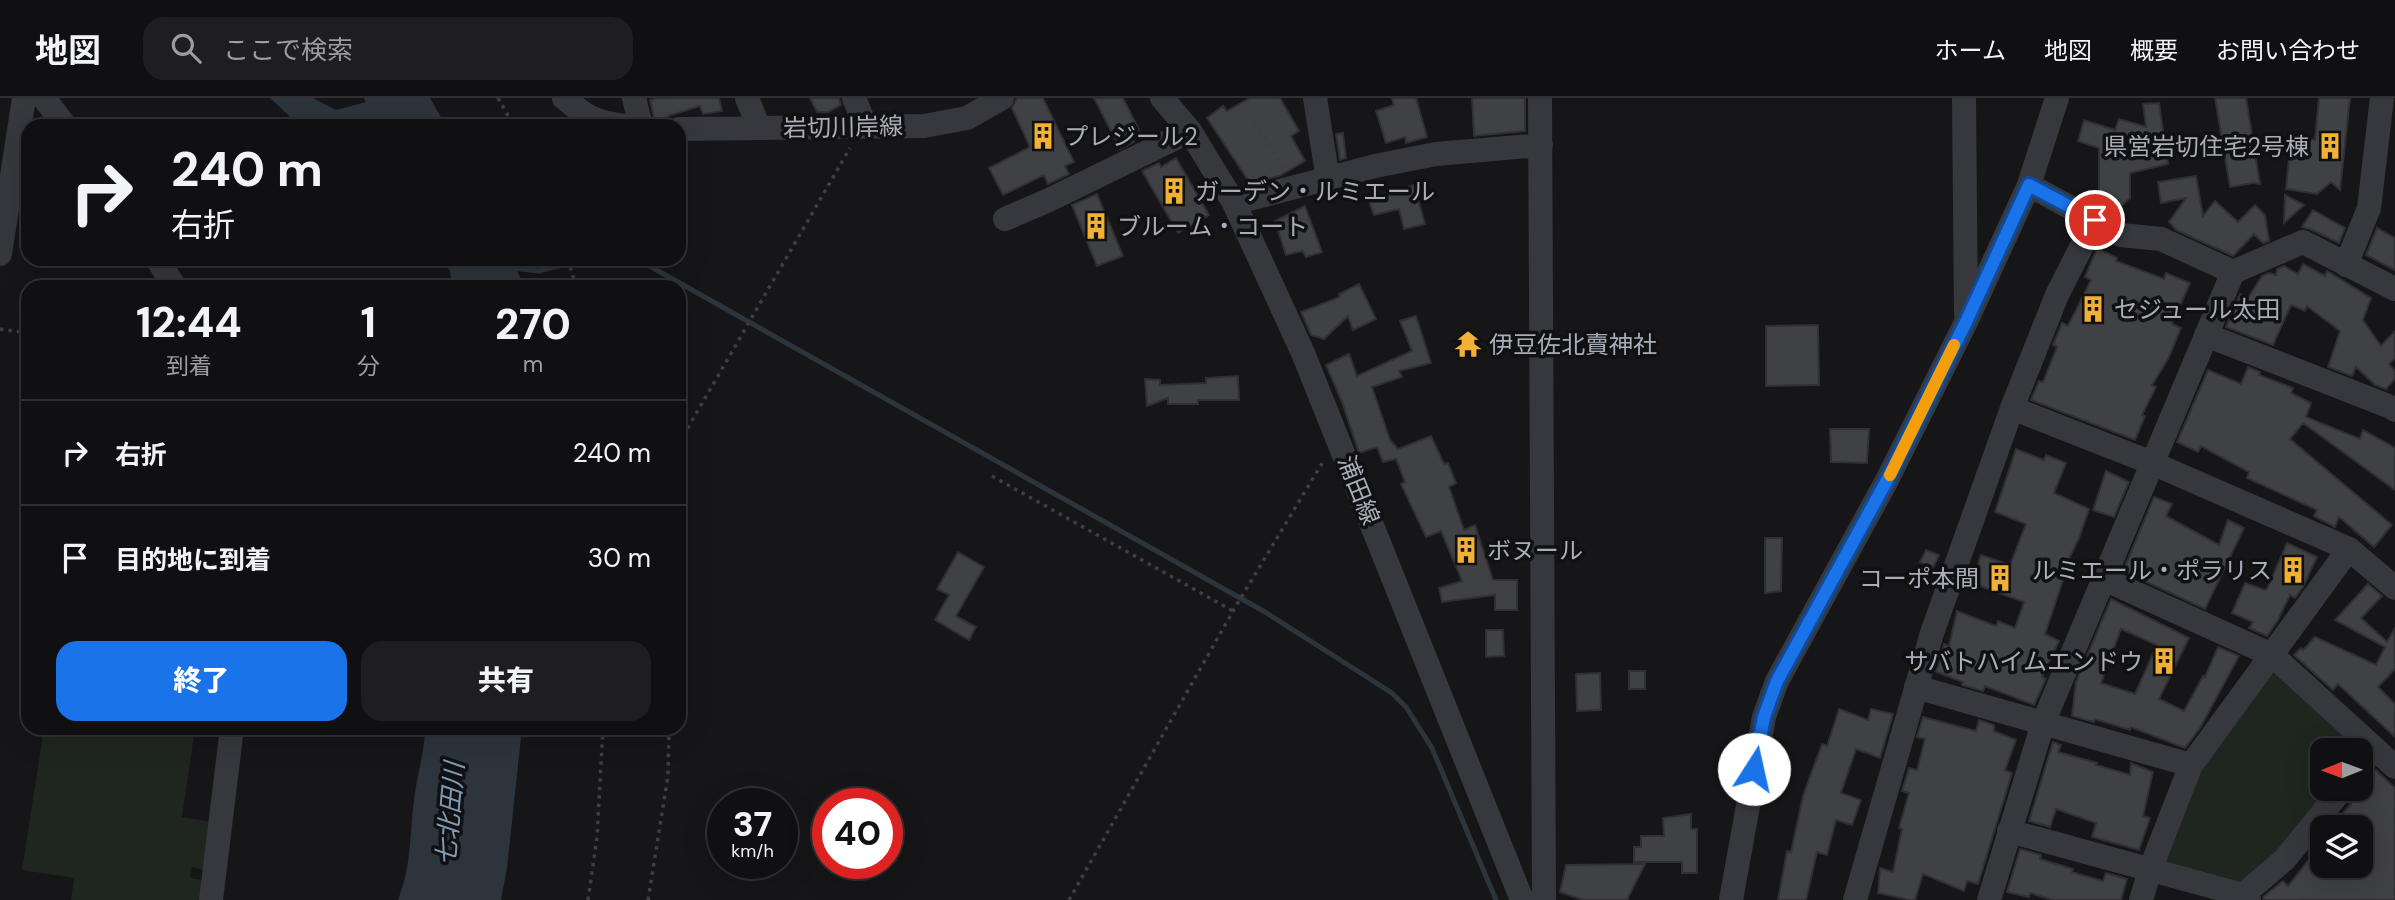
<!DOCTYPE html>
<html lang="ja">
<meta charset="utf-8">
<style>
:root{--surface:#101012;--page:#1e1e20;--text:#f1f3f6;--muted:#9c9d9f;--line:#303032;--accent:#1a73e8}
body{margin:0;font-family:"DM Sans","Noto Sans JP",sans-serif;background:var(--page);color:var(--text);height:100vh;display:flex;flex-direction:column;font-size:26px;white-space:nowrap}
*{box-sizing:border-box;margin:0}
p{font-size:23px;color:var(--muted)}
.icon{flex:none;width:38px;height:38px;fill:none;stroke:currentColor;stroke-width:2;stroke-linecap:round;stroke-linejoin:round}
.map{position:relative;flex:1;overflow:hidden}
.side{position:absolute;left:21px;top:182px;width:665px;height:455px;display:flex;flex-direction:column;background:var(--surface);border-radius:21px;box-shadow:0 7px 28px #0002,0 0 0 2px var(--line)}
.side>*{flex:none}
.top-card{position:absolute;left:21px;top:21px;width:665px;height:147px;border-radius:21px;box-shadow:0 7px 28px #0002,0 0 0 2px var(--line);background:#101012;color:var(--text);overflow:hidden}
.needle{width:46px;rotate:269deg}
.tools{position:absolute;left:2310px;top:640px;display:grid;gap:14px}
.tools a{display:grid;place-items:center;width:63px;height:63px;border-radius:14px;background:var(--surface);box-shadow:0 7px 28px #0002,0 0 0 2px var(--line);font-size:35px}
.speed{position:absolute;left:707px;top:690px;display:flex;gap:14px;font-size:35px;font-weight:700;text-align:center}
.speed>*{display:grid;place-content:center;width:91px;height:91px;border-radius:50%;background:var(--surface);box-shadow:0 7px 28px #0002,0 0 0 2px var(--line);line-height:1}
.speed small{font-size:18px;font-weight:400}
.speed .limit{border:10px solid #d22;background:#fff;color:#111}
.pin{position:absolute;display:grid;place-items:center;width:60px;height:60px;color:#fff;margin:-30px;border:4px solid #fff;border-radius:50%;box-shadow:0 2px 7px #0007}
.me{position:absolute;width:77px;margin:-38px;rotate:10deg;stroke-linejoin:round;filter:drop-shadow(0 0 5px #0008)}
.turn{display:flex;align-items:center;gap:24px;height:147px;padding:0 35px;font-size:32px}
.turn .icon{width:91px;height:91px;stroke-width:2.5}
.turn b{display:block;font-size:49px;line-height:60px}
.eta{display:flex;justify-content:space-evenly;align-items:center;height:119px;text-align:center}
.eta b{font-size:42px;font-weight:800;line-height:49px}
.primary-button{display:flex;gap:14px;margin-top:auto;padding:14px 35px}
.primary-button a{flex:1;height:80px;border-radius:21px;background:var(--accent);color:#fff;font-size:28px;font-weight:800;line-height:80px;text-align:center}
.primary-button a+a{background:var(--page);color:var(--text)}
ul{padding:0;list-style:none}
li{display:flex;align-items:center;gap:21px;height:105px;padding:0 35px;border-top:2px solid var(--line)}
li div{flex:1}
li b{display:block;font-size:26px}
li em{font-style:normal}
header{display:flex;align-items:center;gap:42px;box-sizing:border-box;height:98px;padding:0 35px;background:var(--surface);border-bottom:2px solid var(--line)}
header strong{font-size:33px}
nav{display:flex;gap:38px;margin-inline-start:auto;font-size:24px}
.search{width:490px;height:63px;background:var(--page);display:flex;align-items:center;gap:18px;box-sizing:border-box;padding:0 24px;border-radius:21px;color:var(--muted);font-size:26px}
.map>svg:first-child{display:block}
.green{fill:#1e261f}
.water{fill:#2c353c}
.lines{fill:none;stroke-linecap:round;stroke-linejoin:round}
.stream{stroke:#2c353c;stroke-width:5}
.building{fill:#404145;stroke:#303034;stroke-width:2;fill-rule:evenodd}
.path{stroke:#3d3f44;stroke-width:3.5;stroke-dasharray:3.5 5;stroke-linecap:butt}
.minor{stroke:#37383d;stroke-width:24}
.route-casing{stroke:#114b97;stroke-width:18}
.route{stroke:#1a73e8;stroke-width:12}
.slow{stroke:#f59e0b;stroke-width:12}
.labels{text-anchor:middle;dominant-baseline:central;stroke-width:7;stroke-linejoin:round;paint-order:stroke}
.street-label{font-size:24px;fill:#a8adb8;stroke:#111113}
.poi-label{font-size:24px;fill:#a8adb8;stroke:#111113;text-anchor:start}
.water-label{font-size:26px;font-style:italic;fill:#7f9bb3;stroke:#111113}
</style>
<header>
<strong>地図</strong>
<div class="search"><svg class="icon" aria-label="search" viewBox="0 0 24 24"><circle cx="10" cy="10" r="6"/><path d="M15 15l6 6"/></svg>ここで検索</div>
<nav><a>ホーム</a><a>地図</a><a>概要</a><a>お問い合わせ</a></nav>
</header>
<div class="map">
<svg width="2395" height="802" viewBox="0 0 2395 802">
<rect width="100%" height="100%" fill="#161618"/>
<!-- green -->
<path class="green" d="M2279,573L2364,653L2361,663V653H2322V691H2335L2244,787L2162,764L2196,678L2265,580Z
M44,630H195L182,719L212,724L205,772L192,769L190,780L203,782L199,802H71L74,780L22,772Z"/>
<!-- water -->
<path class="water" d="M270,0H313L336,12L366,4L364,0H430L446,28H300Z
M443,161H512L524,189H452L450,173Z
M425,630H522L507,770L501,802H398C413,764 409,733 415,695C418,673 425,652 425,630Z"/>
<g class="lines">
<!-- stream -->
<path class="stream" d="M632,161H637L1265,514L1392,595L1406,609L1432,650L1496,802
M512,170L538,173L587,161"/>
</g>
<!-- building -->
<path class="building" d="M657,0H719L722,13L703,16L700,8L668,18L665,25H655L650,2Z
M810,0H839L841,7L828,14H817Z
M1017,0H1043L1074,64L1065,68L1069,76L1048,86L1044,77L1003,97L989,70L1030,49L1012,10Z
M1094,0H1123L1140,34L1131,38L1134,44L1120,51Z
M1250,0H1280L1299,33L1291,38L1305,63L1279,78L1250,85L1207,20L1223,8L1227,13Z
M1392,0H1416L1427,39L1406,45L1405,39L1386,45L1376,13L1394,7Z
M1472,0H1525V33L1474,38Z
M2215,0H2246L2260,86L2253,85L2230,89Z
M2319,0H2350L2340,92L2331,84L2317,96L2286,91L2291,39L2315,42Z
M2159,5L2168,66L2130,75V100L2120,109L2099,108V50L2078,43L2084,22L2115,32L2119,21L2146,29L2143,6Z
M1343,35L1346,60L1340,62L1336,36Z
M1176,60L1209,117L1178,135L1142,73L1159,65L1161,69Z
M2196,78L2203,118L2215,103L2238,124L2255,107L2265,117L2269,143L2263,145L2254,136L2233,158L2176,132L2169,124L2186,100L2161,105L2158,84Z
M1414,87L1425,126L1404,131L1399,111L1374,117L1368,101Z
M1097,96L1123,158L1097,168L1072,107Z
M2285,97L2304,107L2284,125Z
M1305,108L1322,154L1306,159L1302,153L1286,157L1275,123Z
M2313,112L2345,130L2339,145L2310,131L2302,129Z
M2377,130L2395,140V172L2366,157Z
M2097,150L2117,160L2116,163L2164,181L2166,175L2190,185L2172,226L2181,230L2168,261L2152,287L2156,289L2142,317L2145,318L2135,342L2031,302L2039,283L2043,284L2057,249L2053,247L2062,225L2068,228L2091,182L2085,179Z
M2303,166L2325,178L2327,173L2371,200L2363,222L2381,248L2395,233V260L2389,266L2395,273V281L2386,291L2375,287L2356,269L2352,278L2328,269L2340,233L2307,208L2305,213L2291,207L2273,247L2226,229L2240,196L2248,200L2262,178L2269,175L2276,177L2277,171L2284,168L2298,176Z
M1359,186L1376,221L1353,232L1348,218L1324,241L1311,237L1301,214L1340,199L1339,196Z
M1416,218L1431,265L1399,273L1402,279L1372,289L1390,342L1398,351L1431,338L1444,366L1448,365L1456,385L1449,389L1464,432L1475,427L1493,482H1517V512H1495V497L1442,504L1439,490L1462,483L1441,433L1426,439L1401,386L1405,384L1396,361L1383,364L1377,349L1359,355L1342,304L1326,267L1349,256L1357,278L1412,253L1400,223Z
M1818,227L1819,287L1766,288V228Z
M2248,269L2260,274L2259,277L2293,290L2291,295L2311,305L2306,319L2360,341L2363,332L2395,350V392L2303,325L2290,341L2392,427L2374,449L2339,419L2335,429L2314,418L2317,412L2247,380L2249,374L2201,348L2198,354L2177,344L2208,272L2241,286Z
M1238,278L1239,302H1198V306H1168V300L1147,308L1145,281L1160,282V287L1206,285V280Z
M1830,331H1869L1867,365L1831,364Z
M2016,351L2044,362L2046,357L2066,365L2054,395L2089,411L2079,440L2066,467H2068L2045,536L2059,543L2042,579L2046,581L2034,607L1985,588L1983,593L1962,587L1963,584L1936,574L1944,546L1949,548L1957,513L1996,528L1998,523L2015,530L2024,504L1972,485L1981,457L2010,467L2026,426L1995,414Z
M2106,373L2129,384L2114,419L2093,412Z
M2154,399L2172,406L2166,418L2219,447L2228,422L2244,430L2205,511L2123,473Z
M1765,440H1782L1781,493L1765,495Z
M2287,445L2317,459L2303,489L2295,500L2290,497L2278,522L2267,538L2249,530L2253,524L2232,515L2245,485L2265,492L2267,491Z
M1926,452L1939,457L1933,470L1920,464Z
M958,454L984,469L956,518L976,529L969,542L935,522L949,497L937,491Z
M2368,486L2382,498L2361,520L2387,544L2395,530V571L2378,589L2395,606V639L2338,586L2333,592L2294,557L2301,550L2303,552L2315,539L2376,567L2385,549L2335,522Z
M2111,501L2189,540L2159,601L2184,613L2203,578L2205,579L2218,549L2239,558L2200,630L2185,650L2131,629L2130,632L2095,621L2094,624L2072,618L2076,584ZM2121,531L2157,547L2135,596L2101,585Z
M1486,532H1503L1504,558L1486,559Z
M1629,573H1645V591H1629Z
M1600,575L1601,612L1577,613L1576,576Z
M1839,611L1868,622L1871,611L1893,616L1880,660L1856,651L1841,695L1861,702L1852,727L1836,722L1827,757L1817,754L1806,802H1778L1787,753L1791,754L1803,698L1822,646L1827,648Z
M1923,619L1976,633L1979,622L1994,627V633L2016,642L2005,672L2012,675L1978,786L1967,783L1964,793L1923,776L1915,802H1910L1878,795L1880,770L1893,774L1902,731L1899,730L1909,695L1902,693L1909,670L1917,672L1925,641L1917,639Z
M2053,644L2061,647L2058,654L2097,665L2096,667L2130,677L2131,665L2153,674L2143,718L2150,720L2139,752L2092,739L2096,725L2056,711L2050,729L2029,723Z
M2376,672L2395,690V802H2264L2263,799L2283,783L2288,788L2322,745V768H2361V730H2330L2362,693L2361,688Z
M1691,716V731H1697V775H1682V764H1634V749H1641V738H1664L1663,720Z
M2020,751L2041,757L2040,761L2073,771L2072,774L2103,783L2106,775L2127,781L2121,802H2053L2030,795L2029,799L2007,794Z
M1645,766L1627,802H1583L1560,794L1566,767Z"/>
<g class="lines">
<!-- path -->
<path class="path" d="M498,0L514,28
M1255,24L1284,71
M568,161L576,189
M0,231L28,235
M679,345L850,50
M992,378L1233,513
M588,802L597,739L603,630
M648,802L668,678L669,630
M1069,802L1233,513L1324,362"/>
<!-- minor -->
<path class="minor" d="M44,0L65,28
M564,0C586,19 595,24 624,28
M634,0L641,28
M747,0L759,30
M854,0L866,29
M1162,0L1190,33L1234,105L1303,255L1522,802
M1315,0L1328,82
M1540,0L1544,802
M1964,0L1966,216
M679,31L924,28L967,20L1002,0
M2029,87L2121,137L2161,141L2233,174
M1234,105L1375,68L1436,56L1541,47
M1005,121L1049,102L1190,33
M0,156L24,0
M157,161L175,189
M2346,167L2369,110L2382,0
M2206,237L2391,309L2395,312
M2012,310L2152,365L2349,451L2395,490
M2104,481L2272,557L2395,669
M1916,589L2191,667
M2009,733L2243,797L2249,802
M2243,797L2285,761L2342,691
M211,802L232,630
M1731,802L1764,619L1777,583L1886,384L1966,224L2029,87L2057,0
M1855,802L1932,535L2012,310L2057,197L2095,122
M1989,802L2043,625L2233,174L2303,144L2395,191
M2141,802L2150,772L2191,667L2349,451"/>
</g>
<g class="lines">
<defs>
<path id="route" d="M1754,671L1764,619L1777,583L1886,384L1966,224L2029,87L2095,122"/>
</defs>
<!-- route casing -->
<use href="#route" class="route-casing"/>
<!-- route -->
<use href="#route" class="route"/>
<!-- slow -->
<path class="slow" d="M1890,377L1954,247"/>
</g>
<!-- icons -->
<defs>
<symbol id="building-bare" viewBox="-9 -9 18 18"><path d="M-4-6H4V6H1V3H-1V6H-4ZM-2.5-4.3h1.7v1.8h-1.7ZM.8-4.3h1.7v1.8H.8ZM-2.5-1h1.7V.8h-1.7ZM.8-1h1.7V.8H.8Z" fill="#f2b134" stroke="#111113" stroke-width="2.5" paint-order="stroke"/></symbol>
<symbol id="temple-bare" viewBox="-9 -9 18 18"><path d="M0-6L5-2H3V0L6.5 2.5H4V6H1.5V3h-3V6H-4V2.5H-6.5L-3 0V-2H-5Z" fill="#f2b134" stroke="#111113" stroke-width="2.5" paint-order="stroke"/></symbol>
</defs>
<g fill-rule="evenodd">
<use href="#building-bare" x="1024" y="19" width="38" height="38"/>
<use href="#building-bare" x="2311" y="29" width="38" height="38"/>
<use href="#building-bare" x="1155" y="74" width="38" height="38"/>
<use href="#building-bare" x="1077" y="109" width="38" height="38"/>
<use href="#building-bare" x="2074" y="192" width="38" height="38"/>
<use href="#temple-bare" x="1449" y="227" width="38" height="38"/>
<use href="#building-bare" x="1447" y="433" width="38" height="38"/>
<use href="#building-bare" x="2274" y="453" width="38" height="38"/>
<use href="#building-bare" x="1981" y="461" width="38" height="38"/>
<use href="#building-bare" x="2145" y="544" width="38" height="38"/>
</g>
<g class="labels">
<!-- street labels -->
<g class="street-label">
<text transform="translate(843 29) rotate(-1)">岩切川岸線</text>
<text transform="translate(1359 392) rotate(68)">浦田線</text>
</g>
<!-- poi labels -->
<g class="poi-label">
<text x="1064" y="38">プレジール2</text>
<text x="2309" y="48" text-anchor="end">県営岩切住宅2号棟</text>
<text x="1195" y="93">ガーデン・ルミエール</text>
<text x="1117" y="128">ブルーム・コート</text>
<text x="2114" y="211">セジュール太田</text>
<text x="1489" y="246">伊豆佐北賣神社</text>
<text x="1487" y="452">ボヌール</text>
<text x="2272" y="472" text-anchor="end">ルミエール・ポラリス</text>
<text x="1979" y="480" text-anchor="end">コーポ本間</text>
<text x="2143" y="563" text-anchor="end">サバトハイムエンドウ</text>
</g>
<!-- water labels -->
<g class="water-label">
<text transform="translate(450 716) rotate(-85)">七北田川</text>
</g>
</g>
</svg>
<div class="tools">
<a><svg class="needle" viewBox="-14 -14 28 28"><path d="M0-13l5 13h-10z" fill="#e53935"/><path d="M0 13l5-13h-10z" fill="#9c9d9f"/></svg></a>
<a><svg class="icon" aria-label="layers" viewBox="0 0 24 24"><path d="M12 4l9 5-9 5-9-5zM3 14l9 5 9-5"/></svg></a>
</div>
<div class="speed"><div>37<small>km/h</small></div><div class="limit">40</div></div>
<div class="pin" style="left:2095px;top:122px;background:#d93025"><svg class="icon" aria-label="arrive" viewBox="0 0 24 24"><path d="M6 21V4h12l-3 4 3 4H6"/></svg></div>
<svg class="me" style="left:1754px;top:671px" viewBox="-20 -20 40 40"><circle r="19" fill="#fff"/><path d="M0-13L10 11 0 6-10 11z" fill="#1a73e8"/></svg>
<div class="top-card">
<div class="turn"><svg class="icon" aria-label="right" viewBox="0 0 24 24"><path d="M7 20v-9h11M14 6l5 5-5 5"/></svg><div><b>240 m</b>右折</div></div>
</div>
<section class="side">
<div class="eta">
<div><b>12:44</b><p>到着</p></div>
<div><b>1</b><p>分</p></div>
<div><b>270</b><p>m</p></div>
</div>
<ul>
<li><svg class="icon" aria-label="right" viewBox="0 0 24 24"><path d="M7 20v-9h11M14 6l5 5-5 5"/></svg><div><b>右折</b></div><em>240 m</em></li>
<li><svg class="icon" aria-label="arrive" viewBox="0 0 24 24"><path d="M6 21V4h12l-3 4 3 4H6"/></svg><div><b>目的地に到着</b></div><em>30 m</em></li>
</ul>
<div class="primary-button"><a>終了</a><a>共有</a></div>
</section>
</div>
